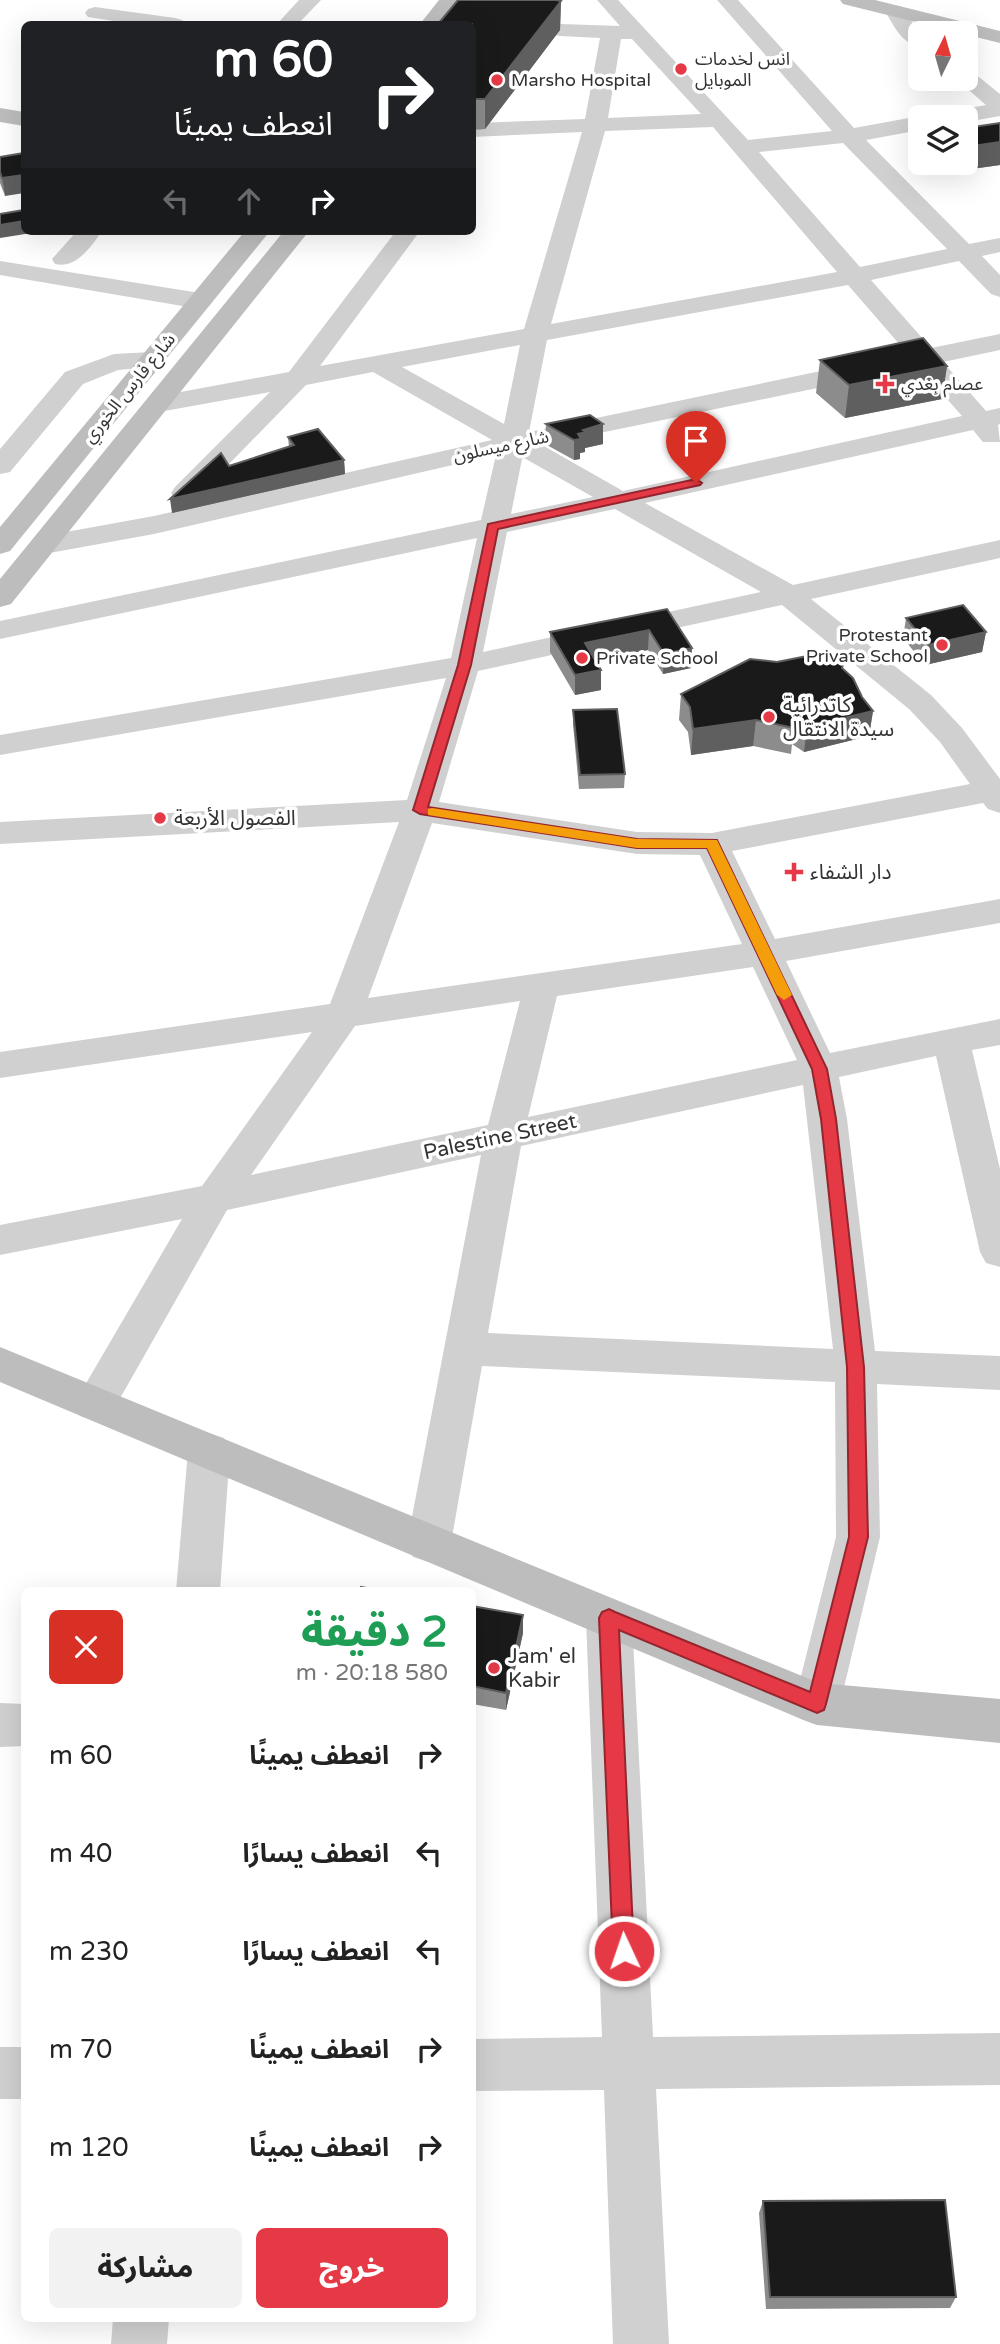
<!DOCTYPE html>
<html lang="ar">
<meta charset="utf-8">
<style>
:root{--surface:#fff;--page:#f2f2f2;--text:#222;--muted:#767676;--accent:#e63946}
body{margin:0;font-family:"Varela Round","Noto Sans Arabic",sans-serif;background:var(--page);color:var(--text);direction:rtl;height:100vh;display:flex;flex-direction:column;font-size:26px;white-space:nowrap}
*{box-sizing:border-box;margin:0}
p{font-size:23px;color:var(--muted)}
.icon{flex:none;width:38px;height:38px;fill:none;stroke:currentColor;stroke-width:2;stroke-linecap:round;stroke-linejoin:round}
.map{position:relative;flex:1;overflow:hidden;direction:ltr}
.details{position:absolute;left:21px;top:1587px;width:455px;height:735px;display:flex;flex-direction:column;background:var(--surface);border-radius:10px;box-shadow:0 7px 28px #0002;direction:rtl}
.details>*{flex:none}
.top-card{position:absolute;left:21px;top:21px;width:455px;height:214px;border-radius:10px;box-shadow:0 7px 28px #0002;direction:rtl;background:#202124;color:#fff;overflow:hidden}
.needle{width:46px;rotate:5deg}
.tools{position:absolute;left:908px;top:21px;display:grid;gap:14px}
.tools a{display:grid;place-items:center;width:70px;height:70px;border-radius:10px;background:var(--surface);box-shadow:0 7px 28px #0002;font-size:35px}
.pin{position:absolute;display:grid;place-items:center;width:60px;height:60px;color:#fff;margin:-72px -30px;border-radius:50% 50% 50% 0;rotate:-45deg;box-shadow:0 0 7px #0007}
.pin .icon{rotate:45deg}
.me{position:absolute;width:77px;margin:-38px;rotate:357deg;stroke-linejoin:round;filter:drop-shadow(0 0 5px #0008)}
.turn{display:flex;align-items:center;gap:24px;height:147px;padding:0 28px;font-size:32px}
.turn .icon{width:91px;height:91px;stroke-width:2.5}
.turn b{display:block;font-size:49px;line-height:60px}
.lanes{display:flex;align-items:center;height:66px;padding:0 28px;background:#0003;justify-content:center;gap:35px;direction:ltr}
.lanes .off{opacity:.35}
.round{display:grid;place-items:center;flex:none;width:74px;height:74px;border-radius:10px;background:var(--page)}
.head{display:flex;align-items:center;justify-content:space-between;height:119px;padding:0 28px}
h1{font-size:42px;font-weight:800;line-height:52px;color:#1e9e55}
.cta{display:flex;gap:14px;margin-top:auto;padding:14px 28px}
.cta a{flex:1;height:80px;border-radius:10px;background:var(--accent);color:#fff;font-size:28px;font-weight:800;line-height:80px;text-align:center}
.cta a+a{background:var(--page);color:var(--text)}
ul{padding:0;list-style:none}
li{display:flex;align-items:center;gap:21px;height:98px;padding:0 28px}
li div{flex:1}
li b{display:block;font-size:26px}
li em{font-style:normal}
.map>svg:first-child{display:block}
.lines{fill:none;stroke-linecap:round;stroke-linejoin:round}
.street{fill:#d0d0d0;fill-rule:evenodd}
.secondary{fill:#bdbdbd;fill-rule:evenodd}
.wall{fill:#8c8c8c}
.shaded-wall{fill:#5f5f5f}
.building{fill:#1a1a1a;stroke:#5f5f5f;stroke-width:2}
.route{fill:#e63946;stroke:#96252e;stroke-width:2}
.slow{fill:#f59e0b}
.poi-dot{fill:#e63946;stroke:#fff;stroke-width:2.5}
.labels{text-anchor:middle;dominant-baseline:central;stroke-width:7;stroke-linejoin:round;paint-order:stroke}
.far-poi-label{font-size:18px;fill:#333;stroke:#fff;text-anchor:start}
.far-street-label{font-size:18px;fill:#333;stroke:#fff}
.poi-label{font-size:21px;fill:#333;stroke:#fff;text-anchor:start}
.street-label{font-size:21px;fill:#333;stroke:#fff}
</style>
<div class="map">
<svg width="1000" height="2344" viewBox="0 0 1000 2344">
<rect width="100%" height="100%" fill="#fff"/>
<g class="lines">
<!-- street -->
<path class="street" d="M299,0H321L298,24H277Z
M597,0H618L748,140L832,131L717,0H738L854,128L920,116L924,117H920V130L866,140L969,244L1000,238V252L982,256L1000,275V297L991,294L959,261L871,280L931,348L1000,334V350L943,362L986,411L1000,408V424L998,425L1000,442H983L973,430L645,503L793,585L1000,540V558L811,599L931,695L962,728L1000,779V813L988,809L983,803L732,851L775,939L1000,899V923L786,961L830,1053L1000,1019V1045L972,1050L1000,1169V1267L986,1263L980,1252L936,1056L839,1077L847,1119L875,1351L1000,1356V1390L877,1384L880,1537L840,1704L833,1719L817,1725L801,1719L794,1704L836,1537L835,1382L482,1366L451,1543L445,1557L429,1562L413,1557L407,1543L481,1155L227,1210L110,1416L95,1421L80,1416L74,1404L182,1219L0,1255V1225L202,1186L312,1032L0,1078V1052L330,1004L399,822L0,844V822L407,800L446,678L0,755V735L451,658L477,538L0,639V621L481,520L496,455L154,534L44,554L34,551L30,545L34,539L44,536L154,516L492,440L373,372L306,385L195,499L185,501L175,499L171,493L175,487L270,392L159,412L150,410L146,404L150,398L159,396L289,372L396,231H420L320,366L524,329L582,132L472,137V123L585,119L600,38L560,36L509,28L502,26L499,22L502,18L509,16L560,24L620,26ZM621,39H632L701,114L608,118ZM713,127L837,272L551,324L605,131ZM843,143L947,249L860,267L759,152ZM848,285L907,353L529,432L547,340ZM520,345L504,424L402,367ZM919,367L962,416L623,491L542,445ZM524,458L593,497L511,514L522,459ZM615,509L761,592L483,652L507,532ZM782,605L909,709L940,742L970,784L712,833L637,832L439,802L478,671ZM432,823L637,854L700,855L742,944L368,998ZM753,967L797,1060L528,1117L557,996ZM520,1001L488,1125L251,1175L355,1026ZM803,1085L833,1349L488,1333L521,1146Z
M895,5L902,7L914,25L924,33H920V47C902,44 894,26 885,11L888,7Z
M95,7L175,18L182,20L186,24H133L88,17L85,13L88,9Z
M966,71L974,73L1000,94V116L966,122V117H943L946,112L986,105L956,79H966Z
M77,231H102C91,247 76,269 55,264L52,259Z
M0,261L200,293L209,296L213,301L209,306L200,309L0,275Z
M152,352L161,354L165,360L161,366L118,370L83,384L10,472L0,474V449L65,372L114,354Z
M209,1433L224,1438L230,1451L220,1591H176L188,1451L194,1438Z
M609,1598L625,1604L632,1618L653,2037L1000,2033V2085L656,2089L669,2344H613L604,2090L472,2091V2039L602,2037L586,1618L593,1604Z
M0,1703L24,1704V1746L0,1747Z
M0,2047H24V2099H0Z
M113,2319H169L167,2344H111Z"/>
<!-- secondary -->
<path class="secondary" d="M439,0H460L441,24H420Z
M840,0H875L1000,31V43L843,4Z
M0,108L24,112V126L0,122Z
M245,231H270L10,551L0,554V527Z
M284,231H309L11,604L0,607V579Z
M0,1347L819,1683L1000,1699V1743L817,1725L801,1719L0,1382Z"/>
</g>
<!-- wall -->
<path class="wall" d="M561,1L560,30L485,129L472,130V24Z
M1000,123V165L943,173L933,163H966Z
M0,157L5,196L0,183Z
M820,360L947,366L942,399L845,418L816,393Z
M546,424H603V444L585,448V452L580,453V459L574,460L545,444Z
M288,437L344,460L345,474L172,513L229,466L289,447Z
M667,609L691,668L663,674L648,650L596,660L601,670V690L575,695L550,652V632Z
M906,618L986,632L982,652L925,665L903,638Z
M777,662L843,669L862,697L873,711L869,736L804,752L792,744L791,754L753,746L691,755L688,732L679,720L681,694Z
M573,710L625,774L624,788L579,789L573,724Z
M472,1606L523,1615V1633L506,1710L472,1704Z
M763,2201L956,2297L950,2308L766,2309L759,2213Z"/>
<!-- shaded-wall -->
<path class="shaded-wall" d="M561,1L560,30L485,129V99Z
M1000,142V165L943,173L944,163H966V147Z
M24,175V193L5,196L2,178Z
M24,221V231H44L0,238V225Z
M947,366L942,399L845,418L849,385Z
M603,424V444L585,448V452L580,453V459L574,460V440L578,434L583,430Z
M344,460L345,474L172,513L170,499Z
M649,630L648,650L585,663V643Z
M986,632L982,652L925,665L928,645Z
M692,648L691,668L663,674L664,654Z
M601,670V690L575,695V675Z
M873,711L869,736L804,752L807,727Z
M756,720L753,746L691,755L693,729Z
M523,1615V1633L506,1710V1693Z"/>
<!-- building -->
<path class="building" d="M458,0H556L561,1L485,99H472V24H438Z
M1000,123V142L966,147V128Z
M24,153V175L2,178L0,172V157Z
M24,210V221L0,225V214Z
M923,338L947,366L849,385L820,360Z
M590,415L603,424L583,430L586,432L578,434L581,439L574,440L546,424Z
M318,429L344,460L170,499L221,453L229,466L294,445L288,437Z
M963,605L986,632L928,645L906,618Z
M667,609L692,648L664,654L649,630L585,643L601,670L575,675L550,632Z
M822,653L844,661L842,668L853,678L862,697L873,711L807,727L795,718L794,728L756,720L693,729L690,707L681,694L750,659L777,662Z
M617,709L625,774L580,775L573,710Z
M361,1587L384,1591H360Z
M472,1606L523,1615L506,1693L472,1686Z
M945,2200L956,2297H770L763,2201Z"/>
<!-- route -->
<path class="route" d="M696,479L702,483L700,485L498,529L471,665L428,807L637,839L717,840L827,1069L836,1119L864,1367L868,1537L826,1704L824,1710L817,1713L619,1630L634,1951L631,1959L624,1962L616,1959L613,1951L599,1618L602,1612L609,1609L615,1612L810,1692L849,1537L847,1367L821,1119L812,1069L707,848H637L420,814L413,810L458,665L488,524Z"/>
<!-- slow -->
<path class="slow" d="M432,808L637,839L717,840L792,995L784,1000L777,995L707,848H637L428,815V809Z"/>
<!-- markers -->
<g class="poi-dot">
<circle cx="681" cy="69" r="7"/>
<circle cx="497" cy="80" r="7"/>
<path d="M881.5 373.5h7v7h7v7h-7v7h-7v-7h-7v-7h7z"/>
<circle cx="942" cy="645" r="7"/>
<circle cx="582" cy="658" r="7"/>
<circle cx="769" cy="717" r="7"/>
<circle cx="160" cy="818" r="7"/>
<path d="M790.5 861.5h7v7h7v7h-7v7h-7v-7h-7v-7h7z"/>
<circle cx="494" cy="1668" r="7"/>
</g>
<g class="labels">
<!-- far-poi labels -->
<g class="far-poi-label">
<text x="695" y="59">انس لخدمات<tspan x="695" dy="21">الموبايل</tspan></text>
<text x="511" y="80">Marsho Hospital</text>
<text x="901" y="384">عصام بغدي</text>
<text x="928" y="635" text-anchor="end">Protestant<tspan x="928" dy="21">Private School</tspan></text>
<text x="596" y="658">Private School</text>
</g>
<!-- far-street labels -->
<g class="far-street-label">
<text transform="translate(129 388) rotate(-51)">شارع فارس الخوري</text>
<text transform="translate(501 446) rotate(-12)">شارع ميسلون</text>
</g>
<!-- poi labels -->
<g class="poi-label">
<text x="783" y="705">كاتدرائية<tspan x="783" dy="24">سيدة الانتقال</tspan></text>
<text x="174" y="818">الفصول الأربعة</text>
<text x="810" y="872">دار الشفاء</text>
<text x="508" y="1656">Jam' el<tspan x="508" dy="24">Kabir</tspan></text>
</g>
<!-- street labels -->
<g class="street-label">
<text transform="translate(500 1137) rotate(-12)">Palestine Street</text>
</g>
</g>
</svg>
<div class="tools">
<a><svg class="needle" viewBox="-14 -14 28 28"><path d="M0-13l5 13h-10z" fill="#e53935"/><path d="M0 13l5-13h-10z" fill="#767676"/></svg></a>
<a><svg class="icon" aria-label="layers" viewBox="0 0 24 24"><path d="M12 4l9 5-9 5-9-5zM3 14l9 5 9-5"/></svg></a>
</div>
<div class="pin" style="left:696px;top:483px;background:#d93025"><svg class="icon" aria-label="arrive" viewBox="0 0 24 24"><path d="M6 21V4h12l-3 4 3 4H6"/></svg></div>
<svg class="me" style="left:624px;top:1951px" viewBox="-20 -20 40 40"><circle r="17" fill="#e63946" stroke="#fff" stroke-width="3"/><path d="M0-11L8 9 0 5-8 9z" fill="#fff"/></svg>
<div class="top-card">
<div class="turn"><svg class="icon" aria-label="right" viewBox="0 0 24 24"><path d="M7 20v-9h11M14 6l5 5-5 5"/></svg><div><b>60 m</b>انعطف يمينًا</div></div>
<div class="lanes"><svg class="icon off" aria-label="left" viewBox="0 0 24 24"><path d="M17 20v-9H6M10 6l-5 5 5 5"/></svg><svg class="icon off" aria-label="ahead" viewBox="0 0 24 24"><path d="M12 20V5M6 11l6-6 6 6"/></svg><svg class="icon" aria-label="right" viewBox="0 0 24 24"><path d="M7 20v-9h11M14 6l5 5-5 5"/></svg></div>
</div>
<section class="details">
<div class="head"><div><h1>2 دقيقة</h1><p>580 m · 20:18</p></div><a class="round" style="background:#d93025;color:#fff"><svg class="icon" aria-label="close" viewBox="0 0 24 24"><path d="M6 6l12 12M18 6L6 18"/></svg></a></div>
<ul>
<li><svg class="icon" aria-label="right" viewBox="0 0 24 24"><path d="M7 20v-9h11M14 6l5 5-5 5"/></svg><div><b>انعطف يمينًا</b></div><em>60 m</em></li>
<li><svg class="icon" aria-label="left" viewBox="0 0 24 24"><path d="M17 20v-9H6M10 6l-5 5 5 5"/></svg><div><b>انعطف يسارًا</b></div><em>40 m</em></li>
<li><svg class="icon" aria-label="left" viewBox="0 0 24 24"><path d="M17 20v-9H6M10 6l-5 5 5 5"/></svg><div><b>انعطف يسارًا</b></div><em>230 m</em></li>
<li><svg class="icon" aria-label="right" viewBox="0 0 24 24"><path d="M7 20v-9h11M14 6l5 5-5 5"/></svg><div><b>انعطف يمينًا</b></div><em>70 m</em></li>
<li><svg class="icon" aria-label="right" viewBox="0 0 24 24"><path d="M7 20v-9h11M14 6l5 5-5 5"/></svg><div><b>انعطف يمينًا</b></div><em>120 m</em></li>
</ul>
<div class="cta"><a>خروج</a><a>مشاركة</a></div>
</section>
</div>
